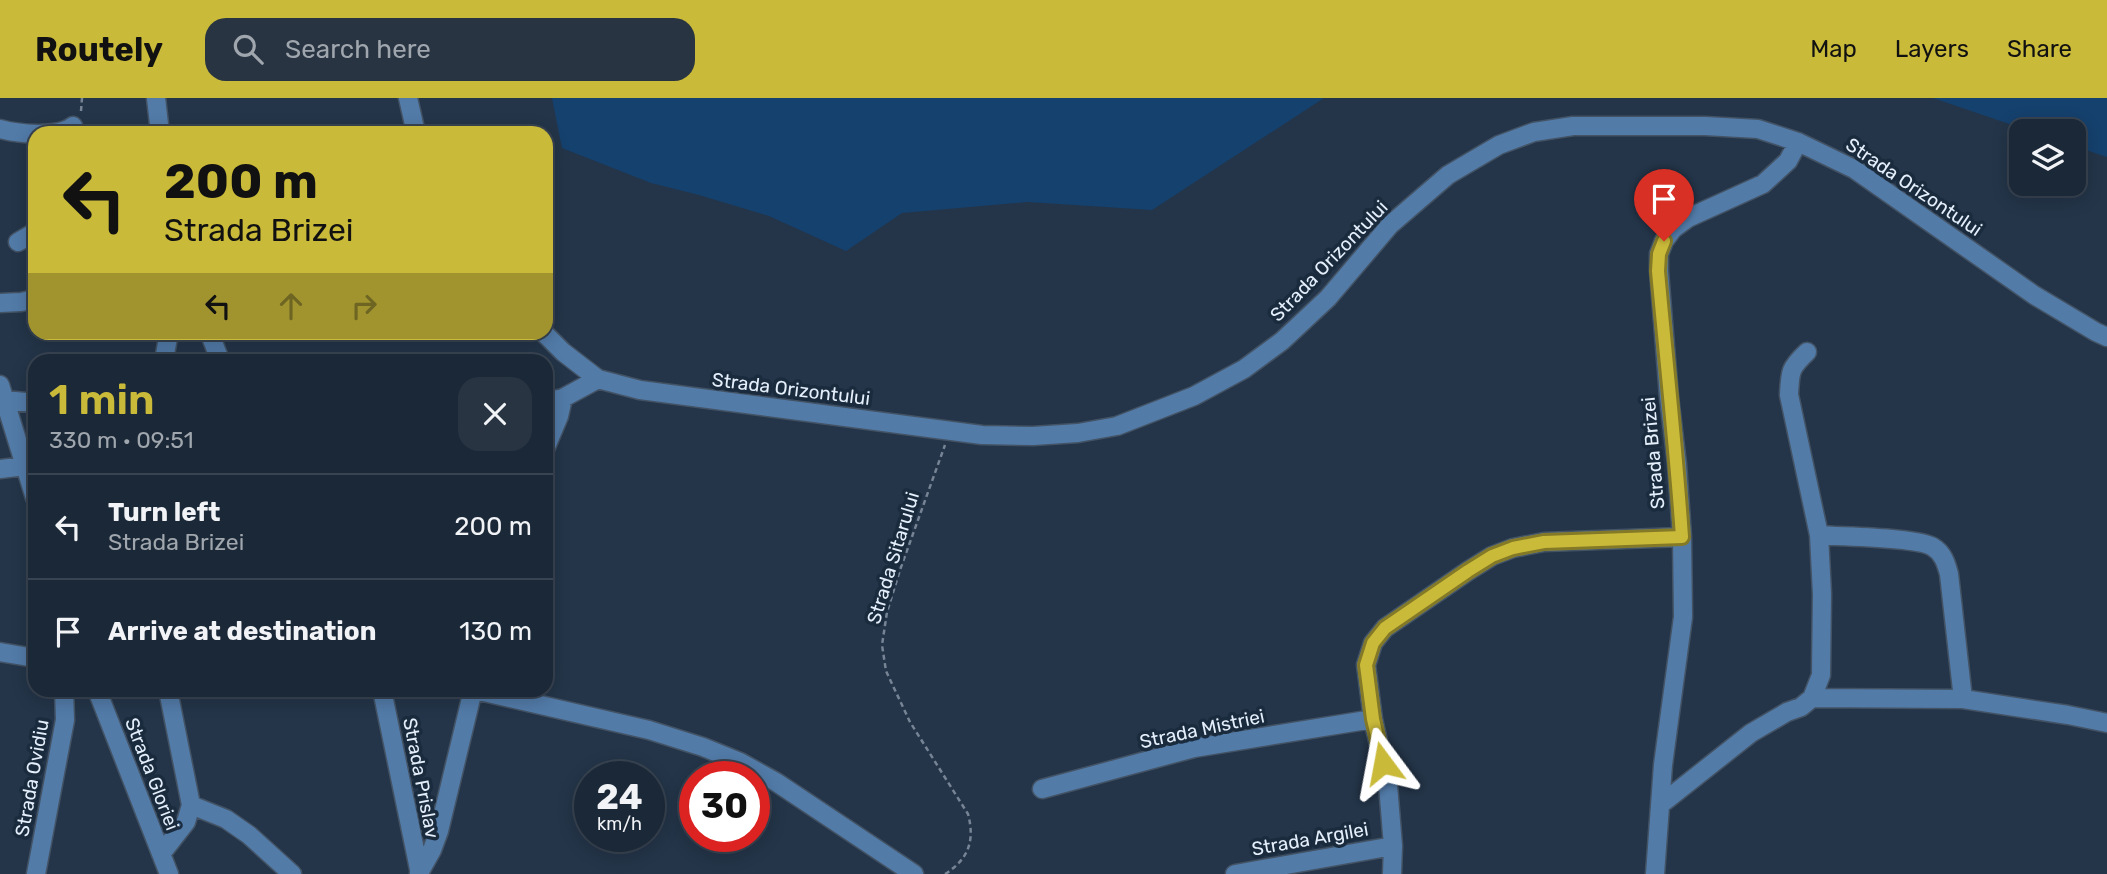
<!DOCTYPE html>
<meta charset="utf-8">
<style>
:root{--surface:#1b2837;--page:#283442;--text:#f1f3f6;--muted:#a0a6ad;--line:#394452;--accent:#caba3a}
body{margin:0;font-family:Rubik,sans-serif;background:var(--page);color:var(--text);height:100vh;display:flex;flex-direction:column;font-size:26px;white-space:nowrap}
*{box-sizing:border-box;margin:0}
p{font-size:23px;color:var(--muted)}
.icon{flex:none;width:38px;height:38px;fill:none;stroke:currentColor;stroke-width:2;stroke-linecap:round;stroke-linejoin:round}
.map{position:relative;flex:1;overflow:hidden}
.details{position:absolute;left:28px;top:256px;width:525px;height:343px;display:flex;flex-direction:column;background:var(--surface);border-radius:21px;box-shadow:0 4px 18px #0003,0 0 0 2px var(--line)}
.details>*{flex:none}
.hud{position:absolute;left:28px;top:28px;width:525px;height:214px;border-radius:21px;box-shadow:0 4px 18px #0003,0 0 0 2px var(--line);background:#caba3a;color:#111;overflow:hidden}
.controls{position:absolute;left:2009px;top:21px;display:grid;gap:14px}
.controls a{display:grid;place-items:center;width:77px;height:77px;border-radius:14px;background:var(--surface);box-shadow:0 4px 18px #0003,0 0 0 2px var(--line);font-size:35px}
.speed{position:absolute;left:574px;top:663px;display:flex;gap:14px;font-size:35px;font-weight:700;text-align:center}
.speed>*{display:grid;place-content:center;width:91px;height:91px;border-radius:50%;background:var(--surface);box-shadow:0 4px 18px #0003,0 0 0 2px var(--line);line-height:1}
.speed small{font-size:18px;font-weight:400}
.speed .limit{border:10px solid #d22;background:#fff;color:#111}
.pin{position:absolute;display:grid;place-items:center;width:60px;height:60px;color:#fff;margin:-72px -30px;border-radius:50% 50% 50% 0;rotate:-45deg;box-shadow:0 0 7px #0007}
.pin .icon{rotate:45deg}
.me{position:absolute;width:77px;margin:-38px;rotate:347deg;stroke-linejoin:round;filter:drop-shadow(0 0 5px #0008)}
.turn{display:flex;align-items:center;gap:24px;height:147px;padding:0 21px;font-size:32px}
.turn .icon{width:91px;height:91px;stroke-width:2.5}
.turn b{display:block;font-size:49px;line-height:60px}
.lanes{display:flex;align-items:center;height:66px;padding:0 21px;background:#0003;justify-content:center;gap:35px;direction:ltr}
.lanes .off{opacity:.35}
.round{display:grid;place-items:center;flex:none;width:74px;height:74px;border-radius:21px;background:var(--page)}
.headline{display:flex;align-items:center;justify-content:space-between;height:119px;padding:0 21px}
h1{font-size:42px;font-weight:600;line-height:52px;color:var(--accent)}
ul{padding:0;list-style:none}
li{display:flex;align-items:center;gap:21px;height:105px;padding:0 21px;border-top:2px solid var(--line)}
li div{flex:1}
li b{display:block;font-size:26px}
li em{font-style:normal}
header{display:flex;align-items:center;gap:42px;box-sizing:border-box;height:98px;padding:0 35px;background:var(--accent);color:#111}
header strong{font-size:33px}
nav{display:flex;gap:38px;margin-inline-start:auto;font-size:24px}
.search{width:490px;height:63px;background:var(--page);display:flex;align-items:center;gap:18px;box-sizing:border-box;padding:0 24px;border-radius:21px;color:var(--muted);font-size:26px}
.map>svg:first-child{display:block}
.green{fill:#15416e}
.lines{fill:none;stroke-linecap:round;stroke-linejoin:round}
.minor-casing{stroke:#435365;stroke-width:21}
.path{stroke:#768495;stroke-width:2.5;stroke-dasharray:5 3.5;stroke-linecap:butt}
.minor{stroke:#527ba8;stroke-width:18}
.route-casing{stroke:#837926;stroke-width:18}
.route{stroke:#caba3a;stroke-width:12}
.labels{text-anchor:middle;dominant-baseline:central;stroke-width:7;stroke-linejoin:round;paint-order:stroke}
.street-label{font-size:19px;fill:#e4effb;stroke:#1a2b3e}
</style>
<header>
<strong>Routely</strong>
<div class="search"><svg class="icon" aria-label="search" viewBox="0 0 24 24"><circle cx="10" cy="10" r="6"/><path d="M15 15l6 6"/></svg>Search here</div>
<nav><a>Map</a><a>Layers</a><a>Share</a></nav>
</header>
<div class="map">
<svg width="2107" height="776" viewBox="0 0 2107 776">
<rect width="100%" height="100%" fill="#243549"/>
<!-- green -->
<path class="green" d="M552,0H1324L1152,112L1028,104L902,115L846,153L769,118L699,97L651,85L562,50Z
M1933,0H2107V59L2074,48V33H2030Z"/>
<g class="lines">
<defs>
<path id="minor" d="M156,0L160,35
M408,0L416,35
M0,31C18,36 58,40 73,28
M18,144L35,134
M0,205L21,204L35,201
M209,234L220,262
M543,234L563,254L598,281L640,292L982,337L1033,338L1078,335L1117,328L1194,298L1244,271L1282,243L1328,200L1390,127L1448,77L1499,47L1534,34L1573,28H1705L1758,31L1798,44L1854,71L2034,197L2096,234L2107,239
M164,262L169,234
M0,287L35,400
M5,302L35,305
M546,304L563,300L598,281
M546,349L559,318L563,300
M0,371L25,368
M1819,437C1841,439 1918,439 1933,449C1943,455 1946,465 1949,476L1963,601
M0,554L35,560
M97,592L169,776
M382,592L420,776
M475,592L649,632L703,649L740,664L776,684L914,776
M1812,600L1963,601L2068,617L2107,625
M1042,691L1194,650L1373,621
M191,707L226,721L249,737L292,776
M1660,707L1751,635L1787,614L1801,609L1812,600L1821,577L1822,496L1819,437L1789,297C1790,273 1790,270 1807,254
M161,756L186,724L191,707L168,592
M419,775L432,752L439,733L473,592
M36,776L65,622L64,592
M1235,776L1393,748
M1392,776L1393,748L1388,687L1373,621L1366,567L1373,545L1385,530L1468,473L1492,458L1513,450L1544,444L1682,439
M1655,776L1663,667L1683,519L1682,439L1677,366L1669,299L1659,173V156L1664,143L1673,131L1688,120L1763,86L1788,63L1798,44"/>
</defs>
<!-- minor casing -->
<use href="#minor" class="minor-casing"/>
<!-- path -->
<path class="path" d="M81,13L82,0
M945,776C969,761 975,742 968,716L910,624L886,573L882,547L887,514L900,472L945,347"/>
<!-- minor -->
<use href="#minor" class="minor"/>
</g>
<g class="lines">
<defs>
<path id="route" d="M1383,665L1373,621L1366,567L1373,545L1385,530L1468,473L1492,458L1513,450L1544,444L1682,439C1676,350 1666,262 1658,173L1659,156L1664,143"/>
</defs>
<!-- route casing -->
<use href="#route" class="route-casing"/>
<!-- route -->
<use href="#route" class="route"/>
</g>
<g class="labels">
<!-- street labels -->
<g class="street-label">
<text transform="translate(1914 89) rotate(34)">Strada Orizontului</text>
<text transform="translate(1329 163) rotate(-46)">Strada Orizontului</text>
<text transform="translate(791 291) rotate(7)">Strada Orizontului</text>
<text transform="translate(1653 355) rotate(-95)">Strada Brizei</text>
<text transform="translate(893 460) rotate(-73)">Strada Sitarului</text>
<text transform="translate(1202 631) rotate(-12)">Strada Mistriei</text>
<text transform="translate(152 676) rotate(69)">Strada Gloriei</text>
<text transform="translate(32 680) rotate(-80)">Strada Ovidiu</text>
<text transform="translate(421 680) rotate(79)">Strada Prislav</text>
<text transform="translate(1310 741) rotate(-10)">Strada Argilei</text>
</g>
</g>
</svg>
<div class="controls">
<a><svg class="icon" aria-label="layers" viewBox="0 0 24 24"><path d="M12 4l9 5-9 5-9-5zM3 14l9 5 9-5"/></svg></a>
</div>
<div class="speed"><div>24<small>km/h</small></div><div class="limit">30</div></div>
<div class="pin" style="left:1664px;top:143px;background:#d93025"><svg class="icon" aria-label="arrive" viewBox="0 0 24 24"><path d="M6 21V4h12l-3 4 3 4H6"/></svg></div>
<svg class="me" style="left:1383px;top:665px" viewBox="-20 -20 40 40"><path d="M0-17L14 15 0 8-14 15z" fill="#caba3a" stroke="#fff" stroke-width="4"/></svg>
<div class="hud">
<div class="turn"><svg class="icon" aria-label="left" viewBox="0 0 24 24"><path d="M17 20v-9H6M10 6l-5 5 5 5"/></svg><div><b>200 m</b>Strada Brizei</div></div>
<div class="lanes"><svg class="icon" aria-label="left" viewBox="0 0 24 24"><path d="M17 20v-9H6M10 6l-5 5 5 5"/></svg><svg class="icon off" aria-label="ahead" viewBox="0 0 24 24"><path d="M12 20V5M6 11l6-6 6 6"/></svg><svg class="icon off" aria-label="right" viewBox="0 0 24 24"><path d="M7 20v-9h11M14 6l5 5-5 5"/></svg></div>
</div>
<section class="details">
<div class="headline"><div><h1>1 min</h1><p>330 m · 09:51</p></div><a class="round"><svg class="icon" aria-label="close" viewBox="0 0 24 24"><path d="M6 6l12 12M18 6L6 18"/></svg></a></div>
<ul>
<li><svg class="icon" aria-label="left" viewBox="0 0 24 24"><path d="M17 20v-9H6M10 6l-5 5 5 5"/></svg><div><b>Turn left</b><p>Strada Brizei</p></div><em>200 m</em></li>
<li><svg class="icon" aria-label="arrive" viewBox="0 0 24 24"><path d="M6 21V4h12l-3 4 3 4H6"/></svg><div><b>Arrive at destination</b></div><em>130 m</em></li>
</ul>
</section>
</div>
